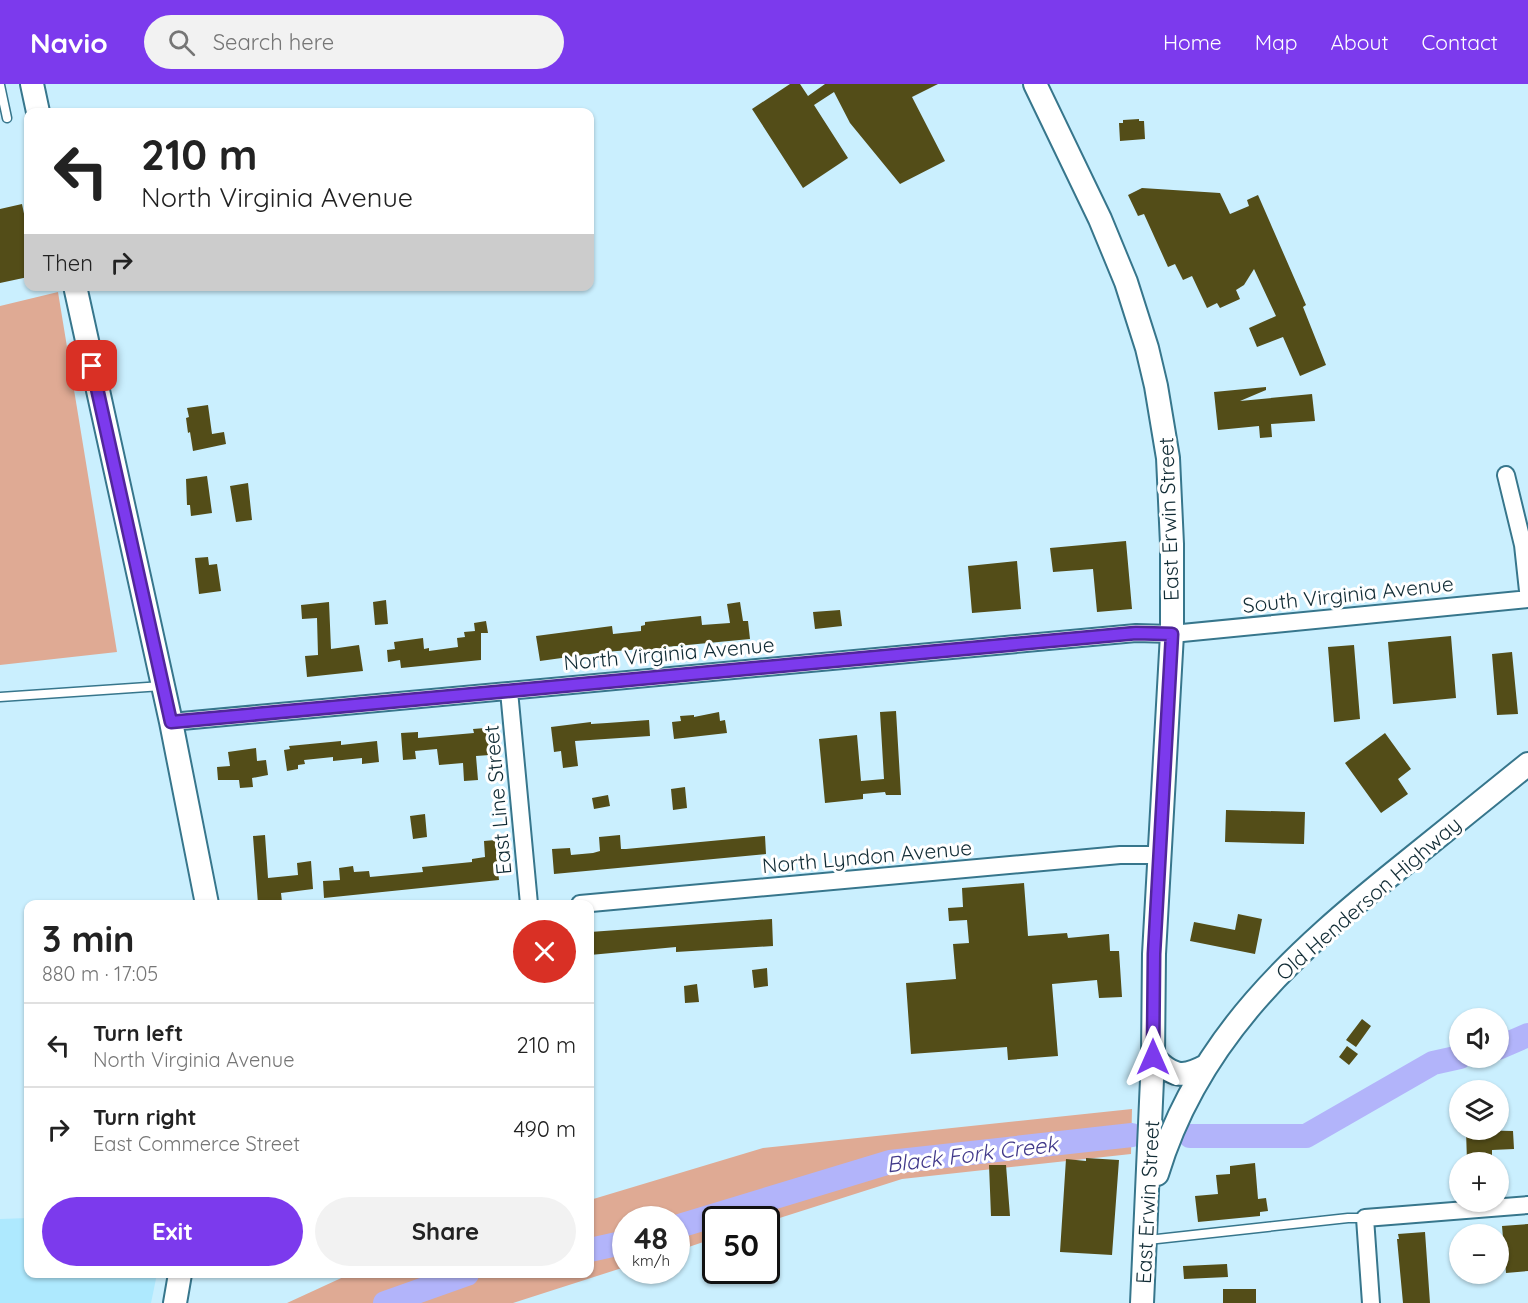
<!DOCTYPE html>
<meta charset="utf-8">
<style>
:root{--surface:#fff;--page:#f2f2f2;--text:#222;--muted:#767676;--line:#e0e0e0;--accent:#7c3aed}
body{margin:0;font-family:Quicksand,sans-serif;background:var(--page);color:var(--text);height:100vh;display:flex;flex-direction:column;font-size:22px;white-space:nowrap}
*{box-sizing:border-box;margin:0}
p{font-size:20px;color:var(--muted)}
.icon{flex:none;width:33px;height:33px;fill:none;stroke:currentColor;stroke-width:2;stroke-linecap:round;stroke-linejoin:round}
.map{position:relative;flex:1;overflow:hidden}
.drawer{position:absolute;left:24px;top:816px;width:570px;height:378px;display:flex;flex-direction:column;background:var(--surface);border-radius:12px;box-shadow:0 2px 4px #0004}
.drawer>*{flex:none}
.top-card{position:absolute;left:24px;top:24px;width:570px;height:183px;border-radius:12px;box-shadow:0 2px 4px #0004;background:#fff;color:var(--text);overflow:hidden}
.fabs{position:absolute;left:1449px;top:924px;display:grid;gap:12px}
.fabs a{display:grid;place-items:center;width:60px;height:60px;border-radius:50%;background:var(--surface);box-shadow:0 2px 4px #0004;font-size:30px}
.speed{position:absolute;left:612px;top:1122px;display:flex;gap:12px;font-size:30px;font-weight:700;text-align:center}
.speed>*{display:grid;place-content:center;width:78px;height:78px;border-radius:50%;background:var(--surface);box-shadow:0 2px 4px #0004;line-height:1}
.speed small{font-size:15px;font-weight:400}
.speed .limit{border:3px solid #111;border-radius:9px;background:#fff;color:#111}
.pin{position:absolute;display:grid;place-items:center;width:51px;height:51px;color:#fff;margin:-26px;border-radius:12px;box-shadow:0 3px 9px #0006}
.me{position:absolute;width:66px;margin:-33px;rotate:0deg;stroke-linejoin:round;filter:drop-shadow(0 0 4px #0008)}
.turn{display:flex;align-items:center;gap:21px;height:126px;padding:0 18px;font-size:27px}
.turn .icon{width:78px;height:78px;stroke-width:2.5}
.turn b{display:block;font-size:42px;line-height:51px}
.then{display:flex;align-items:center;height:57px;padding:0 18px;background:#0003;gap:12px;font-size:22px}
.round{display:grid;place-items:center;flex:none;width:63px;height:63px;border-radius:32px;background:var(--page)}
.headline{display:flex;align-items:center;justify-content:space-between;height:102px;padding:0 18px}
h1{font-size:36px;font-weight:700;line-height:45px}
.cta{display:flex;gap:12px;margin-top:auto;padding:12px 18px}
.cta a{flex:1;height:69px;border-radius:36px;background:var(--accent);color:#fff;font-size:24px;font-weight:700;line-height:69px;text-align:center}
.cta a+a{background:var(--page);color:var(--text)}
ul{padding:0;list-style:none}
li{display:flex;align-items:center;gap:18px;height:84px;padding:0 18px;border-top:2px solid var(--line)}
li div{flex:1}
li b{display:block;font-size:22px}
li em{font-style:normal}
header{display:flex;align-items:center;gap:36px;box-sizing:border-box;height:84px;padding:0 30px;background:var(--accent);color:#fff}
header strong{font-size:28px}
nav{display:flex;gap:33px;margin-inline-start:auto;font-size:21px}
.search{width:420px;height:54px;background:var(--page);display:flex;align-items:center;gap:15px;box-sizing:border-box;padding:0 21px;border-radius:33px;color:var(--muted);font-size:22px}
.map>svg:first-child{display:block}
.built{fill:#aee9fe}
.green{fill:#dfaa94}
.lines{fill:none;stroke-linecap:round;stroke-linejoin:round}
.river{stroke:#b2b4fa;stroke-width:24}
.building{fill:#534d18}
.lane-casing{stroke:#37768c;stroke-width:11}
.street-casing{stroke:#37768c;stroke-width:20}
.secondary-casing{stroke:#37768c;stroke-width:26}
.lane{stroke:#fff;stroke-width:8}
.street{stroke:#fff;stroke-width:16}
.secondary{stroke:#fff;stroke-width:22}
.route-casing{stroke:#51269a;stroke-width:15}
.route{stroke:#7c3aed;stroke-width:10}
.labels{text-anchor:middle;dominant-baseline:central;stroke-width:6;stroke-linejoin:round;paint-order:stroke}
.street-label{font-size:21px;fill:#102b34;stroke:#fff}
.water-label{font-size:22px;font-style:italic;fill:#41398a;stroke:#fff}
</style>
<header>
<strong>Navio</strong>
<div class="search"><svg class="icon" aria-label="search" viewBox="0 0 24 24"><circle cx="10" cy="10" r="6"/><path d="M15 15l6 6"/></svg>Search here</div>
<nav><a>Home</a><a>Map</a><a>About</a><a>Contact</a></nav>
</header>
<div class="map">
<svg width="1528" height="1219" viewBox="0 0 1528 1219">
<rect width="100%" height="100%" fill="#caeffe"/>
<!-- built -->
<path class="built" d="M28,1134V1190H157L151,1219H0V1135Z"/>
<!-- green -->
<path class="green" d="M58,208L117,568L0,581V222Z
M1132,1025L1131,1070L902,1095L767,1138L766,1136H716L715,1154L677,1167L676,1136H626L625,1183L513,1219H287L350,1190H590V1116L763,1064Z"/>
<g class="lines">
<!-- river -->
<path class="river" d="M1498,964L1528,951
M1190,1052H1306L1433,979L1460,973
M676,1143L890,1078L1132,1051
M590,1166L626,1158
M385,1219L467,1190"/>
</g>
<!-- building -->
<path class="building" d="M790,0H800L808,12L825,0H938L912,13L945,77L900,100L850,39L834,8L814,21L848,74L803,104L752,25Z
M1139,35V37H1144L1145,55L1120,57L1119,39H1123V36Z
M1142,104L1220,109L1230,130L1249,122L1247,116L1258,111L1306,221L1303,223L1326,281L1300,292L1283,253L1257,263L1249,244L1276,232L1254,185L1244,201L1236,206L1240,215L1220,224L1217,219L1207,224L1192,192L1183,196L1175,180L1168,183L1144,130L1138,132L1128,111Z
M22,120L28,149V193L0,199V125Z
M1266,303V306L1240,317L1312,310L1315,337L1271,340L1272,353L1260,354L1259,342L1218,346L1214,308Z
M208,321L212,350L224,348L226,360L193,367L190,348L188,349L186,334L189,333L187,324Z
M207,392L212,429L191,432L190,421H187L186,395Z
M248,399L252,436L236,438L230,402Z
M1126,457L1132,525L1097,528L1093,485L1053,488L1050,464Z
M208,473L209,481L217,480L221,507L199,510L195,474Z
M1017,477L1021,525L972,529L968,482Z
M386,516L388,540L375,541L373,518Z
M329,518L331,565L359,561L363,587L307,593L305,572L318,571L317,534L302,535L301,521Z
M740,518L743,537H748L750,555L666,563V565L641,568V565L605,568L540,577L536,552L612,542L613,550L641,547V542L645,541V538L701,532L702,541L730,539L727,520Z
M840,526L842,542L815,545L813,528Z
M486,537L488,549H481V576L401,584L400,576L388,578L387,566L395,565L394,558L423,554L424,565L429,564V567L458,563L457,554L465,553L464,548L475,547L474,539Z
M1451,552L1456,614L1393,620L1388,558Z
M1354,561L1360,635L1334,638L1328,563Z
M1512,568L1518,630L1497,631L1492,570Z
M896,627L901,711H886L885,708L863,710V715L825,719L819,655L857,651L861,697L884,695L880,628Z
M719,628L720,637L725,636L727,649L674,655L672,638L681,637L680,632L694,631V633Z
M649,636L650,652L575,657L578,682L563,684L561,667L554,668L551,643L591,638V640L607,639Z
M485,644L486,648H488L490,671L476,672L478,696L464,697L463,679L439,681L437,665L415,667L416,675L403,676L401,649L418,648V654L474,649L473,645Z
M1385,649L1411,685L1398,695L1408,710L1381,729L1345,679Z
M341,657V661L377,657L379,678L362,680V674L333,677V673L304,676L305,680L298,681V685L287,687L284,666L290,665L289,662Z
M256,664L257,677L266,676L268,691L252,694L253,703L240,704L239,696H218L217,683L230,682L228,668Z
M685,703L687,724L673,726L671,705Z
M608,711L610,722L594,725L592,714Z
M1226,726L1305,728L1304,760L1225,758Z
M425,730L427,753L413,755L410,732Z
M265,751L268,794L298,791L297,779L311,777L313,805L281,809L282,818L258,820L253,752Z
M620,751L621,765H626L765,752L766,770L554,790L552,765L570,764L571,771L593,769L600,767L599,753Z
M495,756L499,796L324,814L323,797L340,796L339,784L353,782L354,788L369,787L370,793L423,788L422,783L472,778V775L485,773L484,757Z
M1024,799L1028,852L1067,849L1068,854L1109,850L1110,867H1119L1122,913L1099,914L1097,896L1052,900L1058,972L1008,976L1007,963L911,970L906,899L956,895L953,860L969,859L967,836L949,837L948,824L963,823L962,804Z
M1238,830L1262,835L1255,870L1190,857L1194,838L1235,846Z
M772,835L773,862L676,868V863L590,871V848Z
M767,884L768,902L754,904L752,886Z
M697,900L699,918L685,919L684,902Z
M1362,935L1371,942L1356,963L1346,956Z
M1347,962L1358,970L1349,981L1339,973Z
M1466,1046L1513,1047L1514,1065L1492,1066V1078H1467Z
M1086,1074L1119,1076L1112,1171L1060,1168L1066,1075L1086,1077Z
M1255,1079L1258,1115L1266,1114L1268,1127L1260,1128V1132L1198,1138L1195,1112L1218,1110L1216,1091L1230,1090V1082Z
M989,1081H1006L1010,1132H991Z
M1528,1140V1187L1506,1189L1502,1142Z
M1425,1148L1430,1219H1403L1397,1155H1399L1398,1150Z
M1227,1180L1228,1193L1184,1195L1183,1182Z
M1223,1205H1256V1219H1223Z"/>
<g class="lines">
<defs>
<path id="lane" d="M0,1L7,34
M0,613L162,602
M1148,1156L1348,1134H1365"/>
<path id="street" d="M1506,391L1523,461L1528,507
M509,607L529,820
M171,638L1136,549L1172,550L1528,515
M580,820L1120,771H1159
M1371,1219L1365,1134L1528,1121"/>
<path id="secondary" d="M32,0L38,28
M1035,0L1100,135L1126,198L1147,264L1156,302L1168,374L1172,460V550L1154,870L1153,973L1142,1219
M75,202L171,638L207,820
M1153,973C1172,992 1182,995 1206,982
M1157,1090C1198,954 1296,867 1403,781C1445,747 1486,714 1528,680
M175,1219L180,1190"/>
</defs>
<!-- lane casing -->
<use href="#lane" class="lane-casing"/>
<!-- street casing -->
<use href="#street" class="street-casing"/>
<!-- secondary casing -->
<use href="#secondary" class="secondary-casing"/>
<!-- lane -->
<use href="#lane" class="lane"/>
<!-- street -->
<use href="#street" class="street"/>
<!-- secondary -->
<use href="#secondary" class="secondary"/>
</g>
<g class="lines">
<defs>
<path id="route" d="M92,282L171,638L1136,549L1172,550L1154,870L1153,973"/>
</defs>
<!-- route casing -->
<use href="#route" class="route-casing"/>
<!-- route -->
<use href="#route" class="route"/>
</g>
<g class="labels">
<!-- street labels -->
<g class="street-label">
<text transform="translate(1168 435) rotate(-92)">East Erwin Street</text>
<text transform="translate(1348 510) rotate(-6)">South Virginia Avenue</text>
<text transform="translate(669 569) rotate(-5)">North Virginia Avenue</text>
<text transform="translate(497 716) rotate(-95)">East Line Street</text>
<text transform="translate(867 772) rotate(-5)">North Lyndon Avenue</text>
<text transform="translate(1368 814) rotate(-41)">Old Henderson Highway</text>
<text transform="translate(1147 1118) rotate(-87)">East Erwin Street</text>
</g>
<!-- water labels -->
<g class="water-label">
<text transform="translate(972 1070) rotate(-7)">Black Fork Creek</text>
</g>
</g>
</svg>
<div class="fabs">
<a><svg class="icon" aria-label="sound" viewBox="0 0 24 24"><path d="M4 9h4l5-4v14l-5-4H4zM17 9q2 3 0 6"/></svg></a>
<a><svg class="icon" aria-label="layers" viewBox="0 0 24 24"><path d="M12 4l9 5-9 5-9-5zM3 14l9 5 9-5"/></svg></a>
<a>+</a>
<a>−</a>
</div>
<div class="speed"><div>48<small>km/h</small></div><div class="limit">50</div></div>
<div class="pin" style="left:92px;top:282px;background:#d93025"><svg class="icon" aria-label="arrive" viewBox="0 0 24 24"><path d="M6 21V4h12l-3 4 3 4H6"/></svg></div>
<svg class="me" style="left:1153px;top:973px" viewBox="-20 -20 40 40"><path d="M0-17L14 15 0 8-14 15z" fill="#7c3aed" stroke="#fff" stroke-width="4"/></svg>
<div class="top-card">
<div class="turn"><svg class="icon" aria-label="left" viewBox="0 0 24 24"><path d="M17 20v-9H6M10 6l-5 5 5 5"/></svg><div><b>210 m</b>North Virginia Avenue</div></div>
<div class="then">Then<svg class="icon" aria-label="right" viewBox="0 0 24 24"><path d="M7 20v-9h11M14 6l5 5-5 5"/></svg></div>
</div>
<section class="drawer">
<div class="headline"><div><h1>3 min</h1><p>880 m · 17:05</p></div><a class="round" style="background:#d93025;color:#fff"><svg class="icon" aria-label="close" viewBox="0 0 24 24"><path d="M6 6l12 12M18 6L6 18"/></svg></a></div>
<ul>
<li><svg class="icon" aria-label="left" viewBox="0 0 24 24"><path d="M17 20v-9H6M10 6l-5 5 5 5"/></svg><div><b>Turn left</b><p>North Virginia Avenue</p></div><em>210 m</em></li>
<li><svg class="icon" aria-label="right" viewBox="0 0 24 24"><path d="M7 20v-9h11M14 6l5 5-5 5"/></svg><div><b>Turn right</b><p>East Commerce Street</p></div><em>490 m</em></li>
</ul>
<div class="cta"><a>Exit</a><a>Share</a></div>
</section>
</div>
